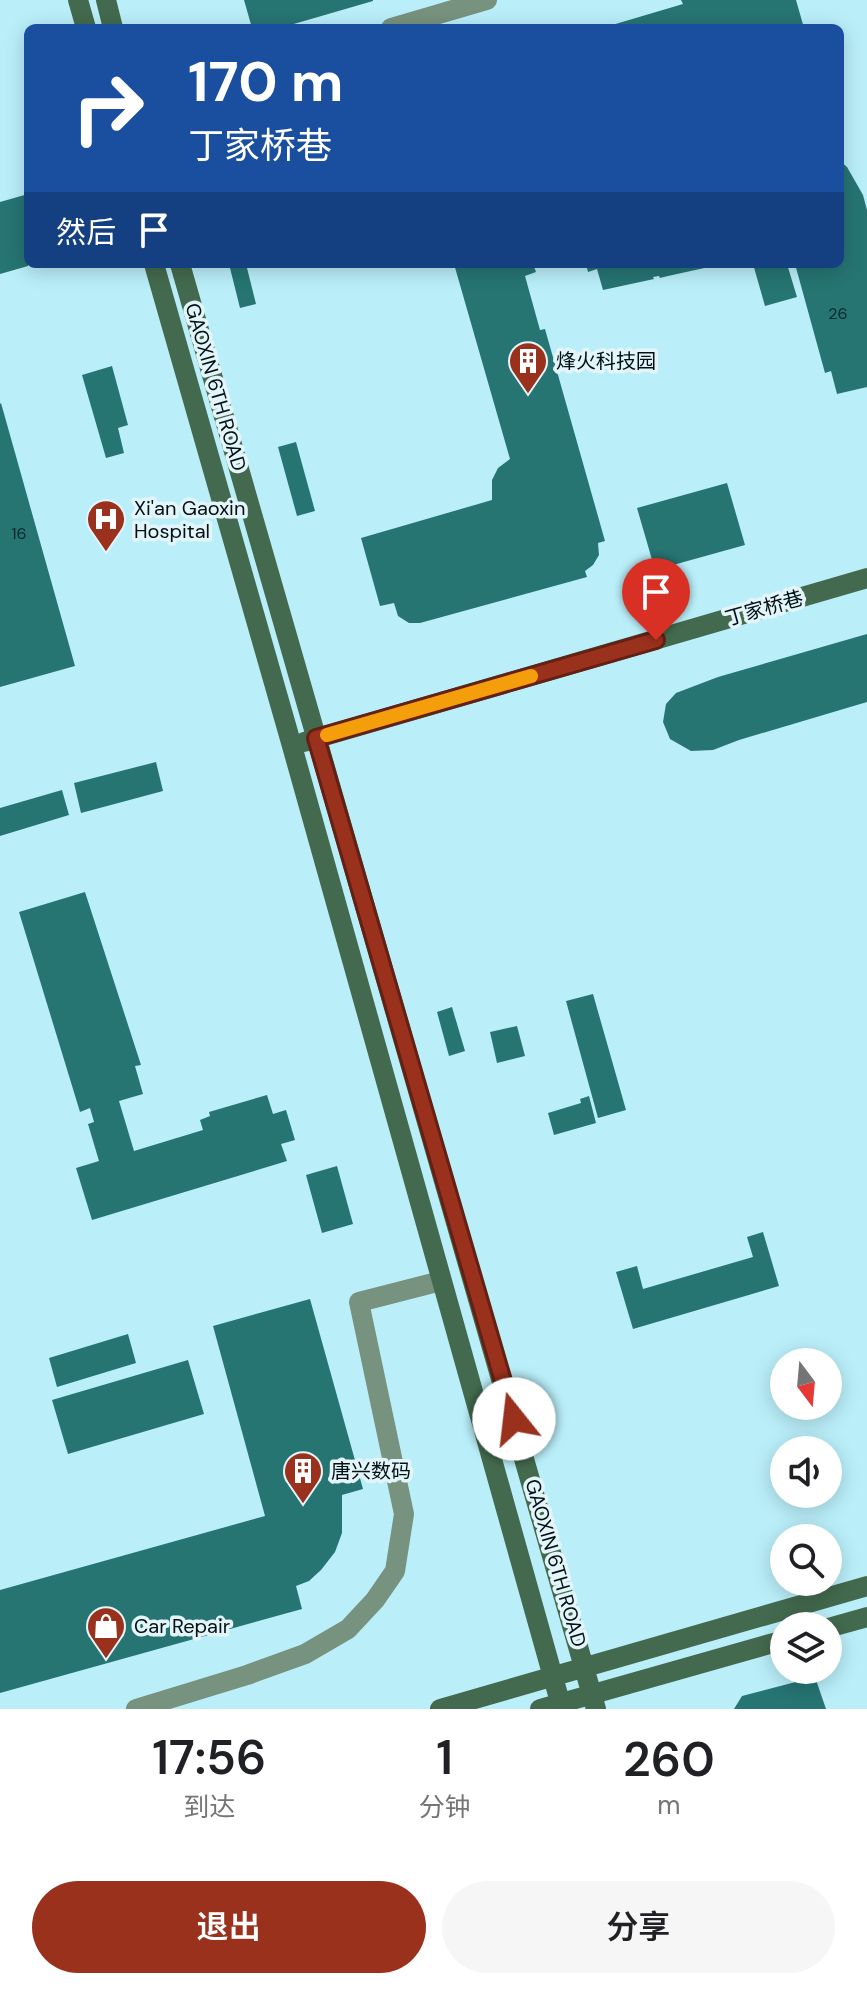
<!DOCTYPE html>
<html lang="zh">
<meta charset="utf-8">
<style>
:root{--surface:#fff;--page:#f6f6f6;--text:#202124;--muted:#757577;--accent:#9a311d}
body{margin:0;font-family:"DM Sans","Noto Sans SC",sans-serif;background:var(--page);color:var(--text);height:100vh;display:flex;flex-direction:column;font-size:30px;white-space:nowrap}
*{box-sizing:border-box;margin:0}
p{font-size:26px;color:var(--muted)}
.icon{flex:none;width:44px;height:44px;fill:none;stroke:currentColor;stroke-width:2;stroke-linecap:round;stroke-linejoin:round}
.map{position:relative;height:1709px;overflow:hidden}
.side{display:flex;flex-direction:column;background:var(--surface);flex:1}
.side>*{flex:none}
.banner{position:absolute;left:24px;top:24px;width:820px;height:244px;border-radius:12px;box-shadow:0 4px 20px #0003;background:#1a4fa0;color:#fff;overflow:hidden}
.needle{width:52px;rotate:164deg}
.buttons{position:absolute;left:770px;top:1348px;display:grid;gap:16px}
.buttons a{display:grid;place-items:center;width:72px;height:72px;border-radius:50%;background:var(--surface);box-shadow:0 4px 20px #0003;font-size:40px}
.pin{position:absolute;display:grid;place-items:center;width:68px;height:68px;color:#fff;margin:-82px -34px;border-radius:50% 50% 50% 0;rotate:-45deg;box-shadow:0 0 8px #0007}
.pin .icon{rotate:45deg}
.me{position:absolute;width:88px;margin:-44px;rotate:344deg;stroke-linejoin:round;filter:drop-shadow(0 0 6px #0008)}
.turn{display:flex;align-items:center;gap:28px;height:168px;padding:0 32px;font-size:36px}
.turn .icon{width:104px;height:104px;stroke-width:2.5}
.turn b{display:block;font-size:56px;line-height:68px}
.then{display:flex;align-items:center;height:76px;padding:0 32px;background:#0003;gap:16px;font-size:30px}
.eta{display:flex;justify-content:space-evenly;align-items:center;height:136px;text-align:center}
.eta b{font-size:48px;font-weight:600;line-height:56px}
.cta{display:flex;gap:16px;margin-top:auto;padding:16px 32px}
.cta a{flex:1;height:92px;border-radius:48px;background:var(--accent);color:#fff;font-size:32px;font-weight:600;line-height:92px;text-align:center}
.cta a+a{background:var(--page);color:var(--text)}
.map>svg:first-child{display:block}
.building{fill:#267573}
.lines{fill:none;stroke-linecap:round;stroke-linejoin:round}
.street{stroke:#77927e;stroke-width:20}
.secondary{stroke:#436a4e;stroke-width:20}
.route-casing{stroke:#642013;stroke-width:20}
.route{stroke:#9a311d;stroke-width:14}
.slow{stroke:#f59e0b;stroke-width:14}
.labels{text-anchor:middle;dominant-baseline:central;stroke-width:7;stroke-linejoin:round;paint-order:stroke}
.number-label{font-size:16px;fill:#0a292c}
.poi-label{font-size:20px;fill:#001014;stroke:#e4f5f9;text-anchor:start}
.street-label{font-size:20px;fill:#001014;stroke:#e4f5f9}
</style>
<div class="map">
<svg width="867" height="1709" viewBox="0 0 867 1709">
<rect width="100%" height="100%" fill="#baeffa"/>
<!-- building -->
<path class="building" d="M244,0H373V1L280,28H252Z
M681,0H796L804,28H602L683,4Z
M840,161L847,167L863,195L867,210V387L837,394L831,371L825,373L795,264H840Z
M28,194V266L0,274V202Z
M229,264H246L256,304L240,308Z
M454,264H533L536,272L525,276L540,330L545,329L605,541L598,543L599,555L593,565L585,571L587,577L420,623H409L398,616L394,603L380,606L361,538L492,500V480L498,468L510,459Z
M586,264H718V265L668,276L660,278L659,276L653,277L654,279L603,290L597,269L588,272Z
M753,264H787L797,297L765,306Z
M112,366L128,425L118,428L124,453L106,458L82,375Z
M1,403L75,666L0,687V404Z
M296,442L315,511L297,516L278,447Z
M727,483L745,545L655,570L637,508Z
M867,634V702L739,740L713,750L691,751L670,739L663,722L666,704L676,693L718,677Z
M156,762L163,791L81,813L74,783Z
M62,790L69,815L0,836V808Z
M85,892L141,1065L135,1066L143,1094L119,1101L134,1151L203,1130L200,1120L210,1116L209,1112L267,1095L273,1114L286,1110L295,1140L281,1144L287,1161L92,1220L76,1168L99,1161L88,1124L94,1122L90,1108L80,1112L19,912Z
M593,994L626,1110L598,1118L566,1001Z
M452,1007L465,1051L449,1056L437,1012Z
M517,1026L525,1056L497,1063L490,1032Z
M589,1096L596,1123L554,1135L548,1113L581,1103L580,1099Z
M337,1166L353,1224L322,1233L306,1175Z
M763,1232L779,1286L633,1329L616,1272L637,1266L643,1289L753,1257L747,1237Z
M310,1299L363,1489L342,1495V1533L335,1552L321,1570L309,1581L296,1586L302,1609L0,1693V1590L265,1516L213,1326Z
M128,1334L136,1363L57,1387L49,1358Z
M188,1360L204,1414L68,1454L52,1400Z
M815,1677L826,1709H734L742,1696Z"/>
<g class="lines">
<!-- street -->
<path class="street" d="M391,28L487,0
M136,1709L247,1675L305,1654L348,1629L375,1600L395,1571L404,1514L359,1302L441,1281"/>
<!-- secondary -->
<path class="secondary" d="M78,0L86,28
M106,0L113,28
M154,264L292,746L562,1709
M180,264L596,1709
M304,742L867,578
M828,1628L867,1617
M440,1709L867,1586
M540,1709L784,1640"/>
</g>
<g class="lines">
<defs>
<path id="route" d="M514,1419L316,738L656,640"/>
</defs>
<!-- route casing -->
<use href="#route" class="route-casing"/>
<!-- route -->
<use href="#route" class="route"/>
<!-- slow -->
<path class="slow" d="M327,735L531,676"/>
</g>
<!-- icons -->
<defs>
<symbol id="building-pin" viewBox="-11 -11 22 30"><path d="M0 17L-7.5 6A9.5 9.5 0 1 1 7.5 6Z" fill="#9a311d" stroke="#e4f5f9"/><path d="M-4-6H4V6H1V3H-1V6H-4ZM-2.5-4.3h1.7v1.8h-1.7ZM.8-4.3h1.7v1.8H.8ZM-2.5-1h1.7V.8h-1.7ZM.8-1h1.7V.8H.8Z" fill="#fff"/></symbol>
<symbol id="hospital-pin" viewBox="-11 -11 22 30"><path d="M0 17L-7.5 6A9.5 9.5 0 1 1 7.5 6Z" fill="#9a311d" stroke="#e4f5f9"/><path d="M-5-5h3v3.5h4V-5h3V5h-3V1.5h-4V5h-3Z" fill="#fff"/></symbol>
<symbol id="shop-pin" viewBox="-11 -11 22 30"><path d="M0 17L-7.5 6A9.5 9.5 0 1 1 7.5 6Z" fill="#9a311d" stroke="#e4f5f9"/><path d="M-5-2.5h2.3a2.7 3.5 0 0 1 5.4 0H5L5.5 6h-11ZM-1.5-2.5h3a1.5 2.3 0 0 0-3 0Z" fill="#fff"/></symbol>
</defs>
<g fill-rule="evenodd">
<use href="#building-pin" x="506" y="339" width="44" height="60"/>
<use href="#hospital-pin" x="84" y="497" width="44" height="60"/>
<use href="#building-pin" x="281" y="1449" width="44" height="60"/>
<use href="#shop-pin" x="84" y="1604" width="44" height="60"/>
</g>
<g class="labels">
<!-- number labels -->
<g class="number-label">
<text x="838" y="313">26</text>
<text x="19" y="533">16</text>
</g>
<!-- poi labels -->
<g class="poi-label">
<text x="556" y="361">烽火科技园</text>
<text x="134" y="508">Xi'an Gaoxin<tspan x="134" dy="23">Hospital</tspan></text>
<text x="331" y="1471">唐兴数码</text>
<text x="134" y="1626">Car Repair</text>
</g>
<!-- street labels -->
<g class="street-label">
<text transform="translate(216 387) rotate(74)">GAOXIN 6TH ROAD</text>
<text transform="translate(764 608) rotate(-16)">丁家桥巷</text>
<text transform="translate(556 1563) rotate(74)">GAOXIN 6TH ROAD</text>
</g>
</g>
</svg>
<div class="buttons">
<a><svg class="needle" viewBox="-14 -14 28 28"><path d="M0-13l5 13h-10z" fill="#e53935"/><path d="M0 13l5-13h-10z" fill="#757577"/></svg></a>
<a><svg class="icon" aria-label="sound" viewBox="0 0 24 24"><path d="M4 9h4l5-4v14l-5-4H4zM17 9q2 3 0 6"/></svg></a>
<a><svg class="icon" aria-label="search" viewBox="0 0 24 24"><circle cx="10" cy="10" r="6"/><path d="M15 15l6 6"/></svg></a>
<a><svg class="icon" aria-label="layers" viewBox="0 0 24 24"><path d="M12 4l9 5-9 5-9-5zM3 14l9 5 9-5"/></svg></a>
</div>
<div class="pin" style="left:656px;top:640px;background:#d93025"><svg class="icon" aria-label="arrive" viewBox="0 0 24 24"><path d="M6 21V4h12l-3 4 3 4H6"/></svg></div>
<svg class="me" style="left:514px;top:1419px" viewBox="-20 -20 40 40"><circle r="19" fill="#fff"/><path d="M0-13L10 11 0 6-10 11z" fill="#9a311d"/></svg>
<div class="banner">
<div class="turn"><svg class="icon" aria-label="right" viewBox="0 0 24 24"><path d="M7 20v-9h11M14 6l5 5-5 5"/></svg><div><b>170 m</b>丁家桥巷</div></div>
<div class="then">然后<svg class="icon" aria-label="arrive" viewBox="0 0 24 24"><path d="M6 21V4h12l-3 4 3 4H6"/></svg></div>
</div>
</div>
<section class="side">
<div class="eta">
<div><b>17:56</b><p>到达</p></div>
<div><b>1</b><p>分钟</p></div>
<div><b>260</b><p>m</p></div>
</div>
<div class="cta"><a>退出</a><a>分享</a></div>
</section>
